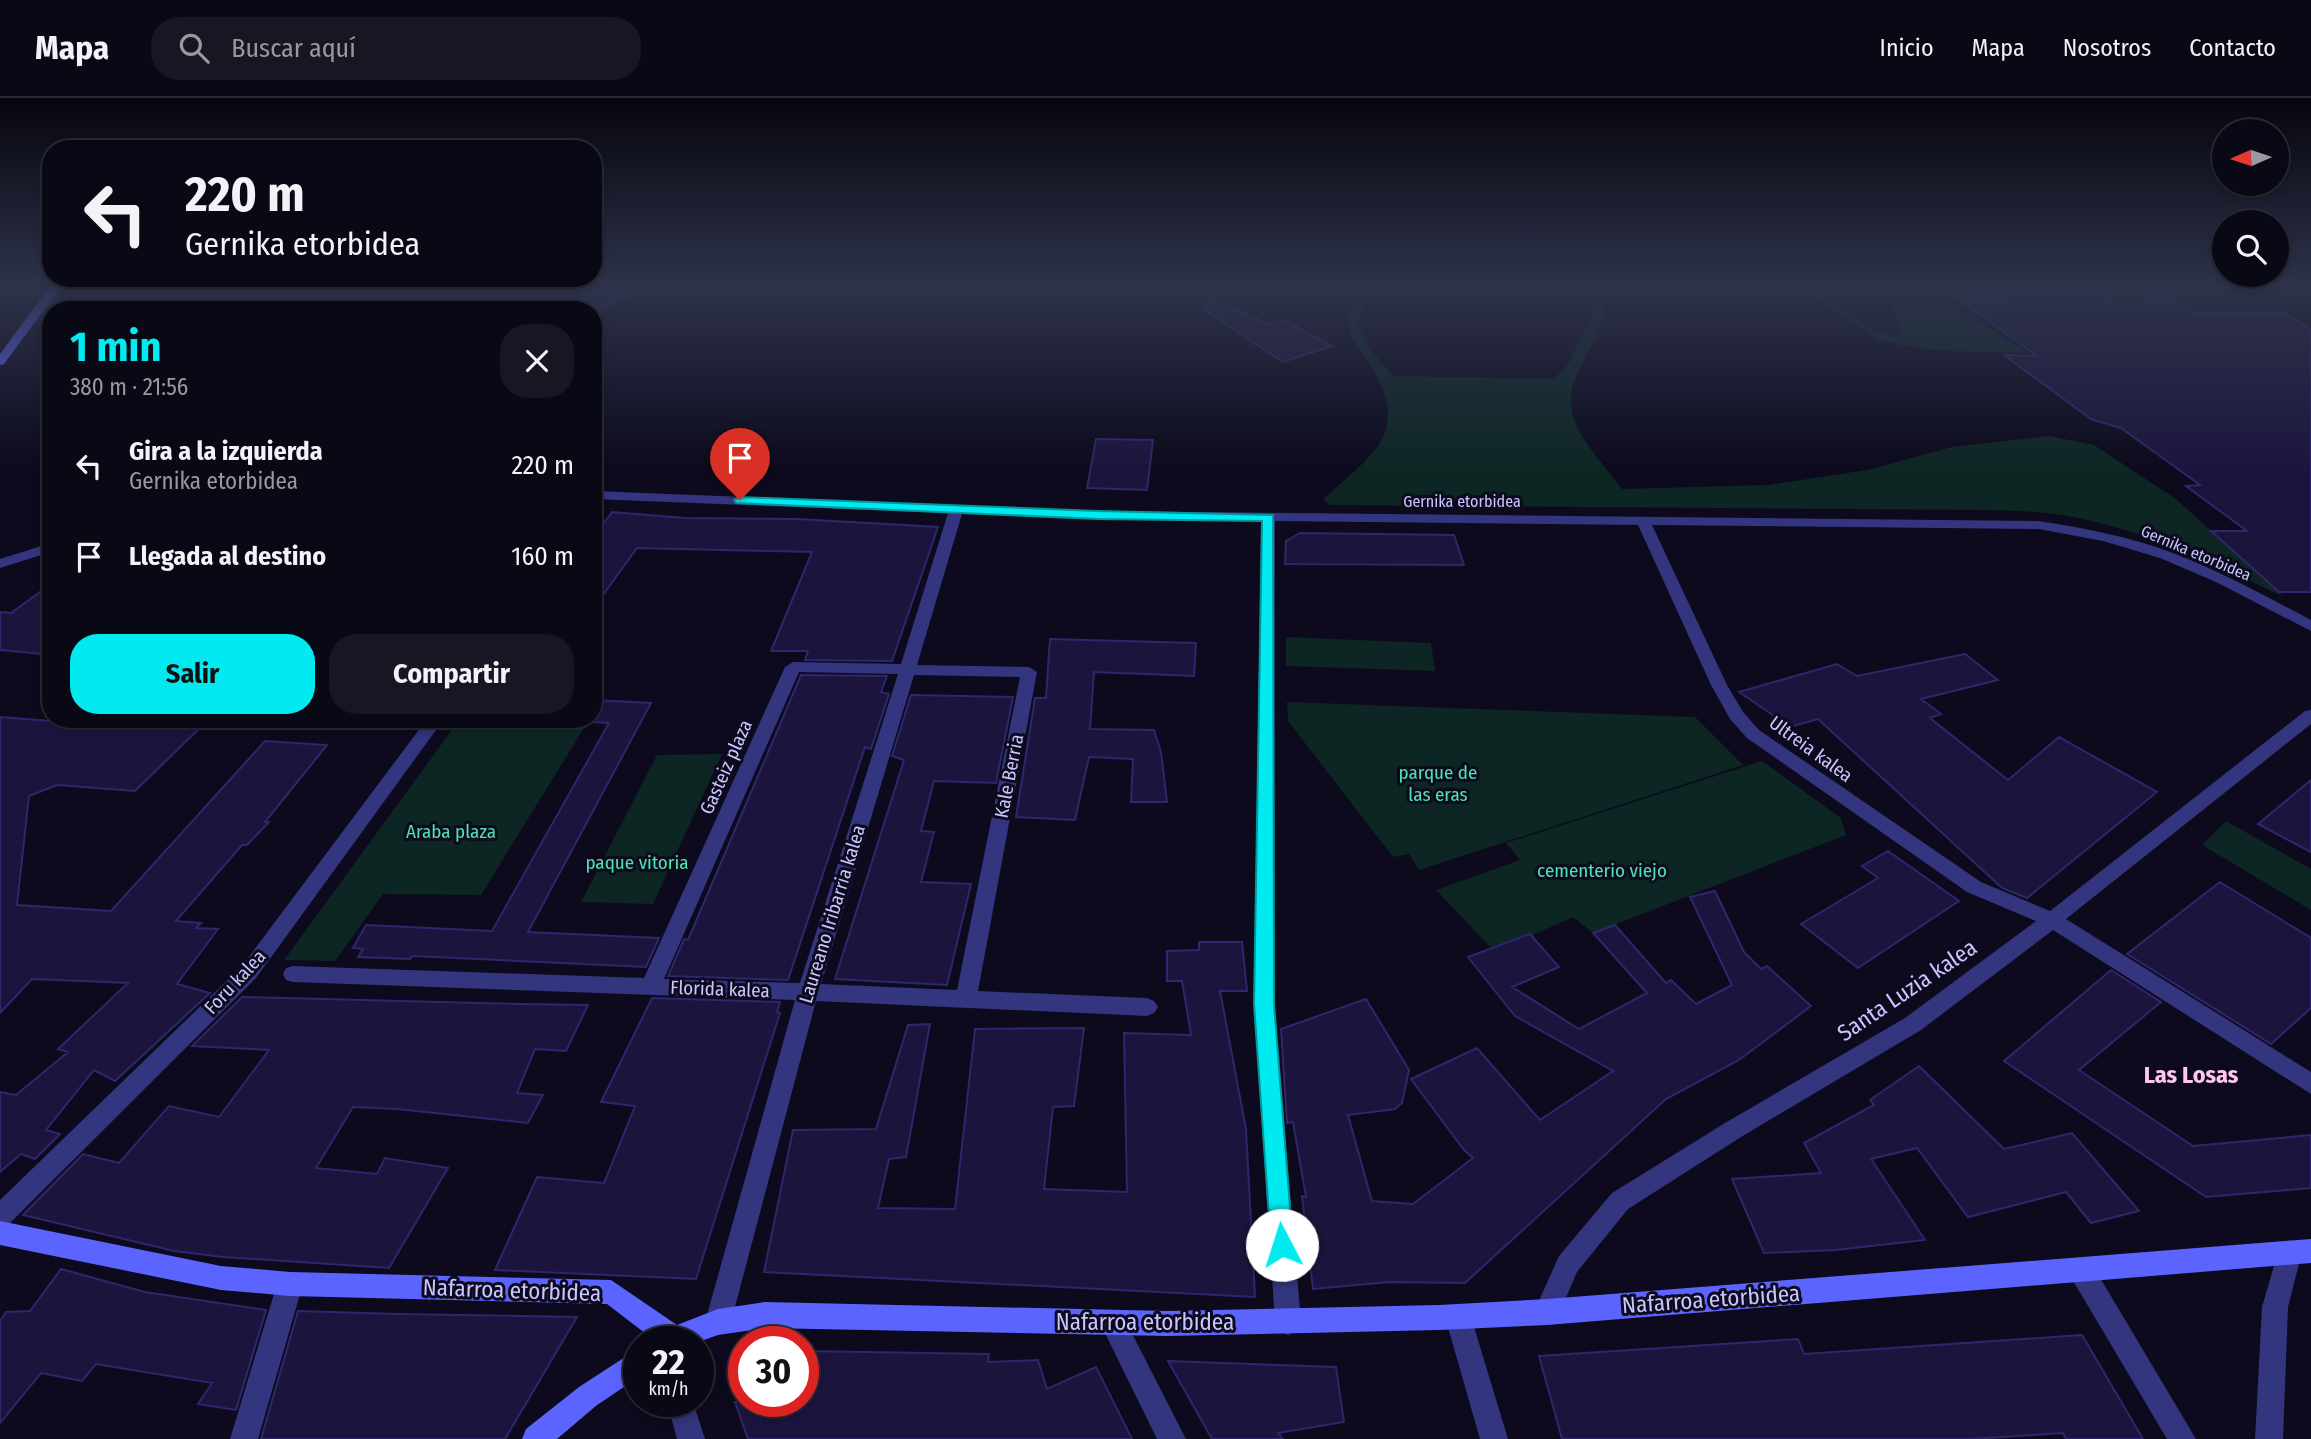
<!DOCTYPE html>
<html lang="es">
<meta charset="utf-8">
<style>
:root{--surface:#090815;--page:#171622;--text:#f1f3f6;--muted:#999aa0;--line:#292934;--accent:#00eaf0}
body{margin:0;font-family:"Fira Sans Condensed",sans-serif;background:var(--page);color:var(--text);height:100vh;display:flex;flex-direction:column;font-size:26px;white-space:nowrap}
*{box-sizing:border-box;margin:0}
p{font-size:23px;color:var(--muted)}
.icon{flex:none;width:38px;height:38px;fill:none;stroke:currentColor;stroke-width:2;stroke-linecap:round;stroke-linejoin:round}
.map{position:relative;flex:1;overflow:hidden}
.drawer{position:absolute;left:42px;top:203px;width:560px;height:427px;display:flex;flex-direction:column;background:var(--surface);border-radius:28px;box-shadow:0 4px 10px #0003,0 0 0 2px var(--line)}
.drawer>*{flex:none}
.banner{position:absolute;left:42px;top:42px;width:560px;height:147px;border-radius:28px;box-shadow:0 4px 10px #0003,0 0 0 2px var(--line);background:#090815;color:var(--text);overflow:hidden}
.needle{width:46px;rotate:267deg}
.buttons{position:absolute;left:2212px;top:21px;display:grid;gap:14px}
.buttons a{display:grid;place-items:center;width:77px;height:77px;border-radius:50%;background:var(--surface);box-shadow:0 4px 10px #0003,0 0 0 2px var(--line);font-size:35px}
.speed{position:absolute;left:623px;top:1228px;display:flex;gap:14px;font-size:35px;font-weight:700;text-align:center}
.speed>*{display:grid;place-content:center;width:91px;height:91px;border-radius:50%;background:var(--surface);box-shadow:0 4px 10px #0003,0 0 0 2px var(--line);line-height:1}
.speed small{font-size:18px;font-weight:400}
.speed .limit{border:10px solid #d22;background:#fff;color:#111}
.pin{position:absolute;display:grid;place-items:center;width:60px;height:60px;color:#fff;margin:-72px -30px;border-radius:50% 50% 50% 0;rotate:-45deg;box-shadow:0 0 7px #0007}
.pin .icon{rotate:45deg}
.me{position:absolute;width:77px;margin:-38px;rotate:355deg;stroke-linejoin:round;filter:drop-shadow(0 0 5px #0008)}
.turn{display:flex;align-items:center;gap:24px;height:147px;padding:0 28px;font-size:32px}
.turn .icon{width:91px;height:91px;stroke-width:2.5}
.turn b{display:block;font-size:49px;line-height:60px}
.round{display:grid;place-items:center;flex:none;width:74px;height:74px;border-radius:28px;background:var(--page)}
.summary{display:flex;align-items:center;justify-content:space-between;height:119px;padding:0 28px}
h1{font-size:42px;font-weight:700;line-height:52px;color:var(--accent)}
.button{display:flex;gap:14px;margin-top:auto;padding:14px 28px}
.button a{flex:1;height:80px;border-radius:28px;background:var(--accent);color:#111;font-size:28px;font-weight:700;line-height:80px;text-align:center}
.button a+a{background:var(--page);color:var(--text)}
ul{padding:0;list-style:none}
li{display:flex;align-items:center;gap:21px;height:91px;padding:0 28px}
li div{flex:1}
li b{display:block;font-size:26px}
li em{font-style:normal}
header{display:flex;align-items:center;gap:42px;box-sizing:border-box;height:98px;padding:0 35px;background:var(--surface);border-bottom:2px solid var(--line)}
header strong{font-size:33px}
nav{display:flex;gap:38px;margin-inline-start:auto;font-size:24px}
.search{width:490px;height:63px;background:var(--page);display:flex;align-items:center;gap:18px;box-sizing:border-box;padding:0 24px;border-radius:28px;color:var(--muted);font-size:26px}
.map>svg:first-child{display:block}
.green{fill:#0d2623}
.building{fill:#1b153e;stroke:#2f266b;stroke-width:2}
.lines{fill:none;stroke-linecap:round;stroke-linejoin:round}
.street{fill:#33357e;fill-rule:evenodd}
.secondary{fill:#5c64ff;fill-rule:evenodd}
.route{fill:#00eaf0;stroke:#00989c;stroke-width:2}
.labels{text-anchor:middle;dominant-baseline:central;stroke-width:6;stroke-linejoin:round;paint-order:stroke}
.far-street-label{font-size:16px;fill:#c8c5ff;stroke:#0c0a1c}
.street-label{font-size:19px;fill:#c8c5ff;stroke:#0c0a1c}
.park-label{font-size:19px;fill:#4de3b3;stroke:#0c0a1c}
.near-street-label{font-size:23px;fill:#c8c5ff;stroke:#0c0a1c}
.near-neighbourhood-label{font-size:24px;font-weight:bold;fill:#ffc7ef;stroke:#0c0a1c}
</style>
<header>
<strong>Mapa</strong>
<div class="search"><svg class="icon" aria-label="search" viewBox="0 0 24 24"><circle cx="10" cy="10" r="6"/><path d="M15 15l6 6"/></svg>Buscar aquí</div>
<nav><a>Inicio</a><a>Mapa</a><a>Nosotros</a><a>Contacto</a></nav>
</header>
<div class="map">
<svg width="2311" height="1341" viewBox="0 0 2311 1341">
<rect width="100%" height="100%" fill="#0c0a1c"/>
<!-- green -->
<path class="green" d="M1356,186L1469,188L1369,192L1357,227L1373,255L1393,278L1554,281L1570,263L1593,215L1590,196L1580,191L1533,186H1594C1596,194 1603,204 1603,212C1602,255 1554,280 1577,329C1588,351 1608,372 1622,391L1768,387L1867,372L1952,349L2049,338L2094,347L2176,401L2284,499C2210,464 2136,427 2054,416C2033,413 2011,413 1990,412L1330,407L1323,402C1367,359 1410,340 1375,274C1368,261 1354,247 1349,233C1344,215 1360,202 1356,186Z
M1795,186H1809L1876,233L1895,239L1901,234L1893,209L1895,186H1925L1934,196L2029,255C1979,253 1926,256 1877,241Z
M1286,539L1431,545L1435,573L1286,568Z
M1287,604L1695,619L1743,667L1419,772L1409,756L1393,759L1288,623Z
M457,625L584,630L481,797L383,796L335,863L284,862Z
M722,656L653,806L581,804L657,657Z
M1762,663L1841,720L1846,737L1593,835L1573,819L1495,854L1436,792L1520,762L1506,745Z
M2226,723L2311,771V812L2202,747Z"/>
<!-- building -->
<path class="building" d="M532,186H648L602,212H541L523,207L521,192Z
M2094,193L2111,203L2170,200L2194,215H2286L2311,232V494H2279L2211,433H2247L2186,388L2200,387L2121,330L2091,321L2004,257L2037,258L1957,200Z
M1209,201L1269,226L1284,222L1332,248L1283,264L1204,212Z
M1096,341L1153,342L1147,392L1087,390Z
M612,414L685,420L798,421L938,429L892,563L805,562L808,553H771L812,454L637,450L593,511V440Z
M1300,435L1454,437L1464,467L1285,466L1286,443Z
M51,486V557L0,552V514L11,515Z
M1050,541L1196,545L1194,578L1094,574L1090,631L1154,632L1161,654L1167,704H1131L1133,661L1089,659L1075,722L1016,719L1035,600H1046Z
M1965,556L1998,582L1921,601L1941,616L1930,620L2008,682L2059,639L2157,694L2027,800L2002,790L1818,621L1790,629L1739,594L1837,566L1857,578Z
M801,577L887,578L881,594L889,596L871,651L865,649L788,882L668,878L684,841L688,842Z
M911,597L1013,599L996,685L934,683L921,733L934,734L921,784L971,786L947,887L835,881L904,662L892,658Z
M593,602L651,605L528,834L659,840L646,869L412,858L410,861L358,859L363,851L353,850L366,827L492,833L609,625L593,624Z
M0,619L116,628L123,621H209L135,693L57,687L29,698L17,807L111,813L265,643L327,647L265,724H269L247,747H242L176,823L201,825L196,830L218,831L177,886L210,895L115,983L94,972L46,1032L60,1036L35,1061L21,1056L0,1074V994L16,997L68,954L58,951L128,885L32,881L0,915Z
M2311,682V754L2258,726Z
M1888,753L1959,803L1858,870L1801,826L1878,780L1862,768Z
M2220,784L2311,840V910L2271,946L2127,856Z
M1715,793L1744,854L1761,871L1767,868L1811,908L1739,962L1666,1001L1465,1185L1390,1184L1313,1191L1302,1098L1306,1099L1293,1024L1287,1025L1281,931L1366,901L1409,972L1402,1005L1395,1011L1348,1017L1372,1103L1413,1106L1473,1060L1464,1052L1411,981L1477,950L1540,1022L1613,973L1515,918L1468,859L1530,836L1559,869L1512,889L1579,931L1647,895L1593,835L1615,827L1666,885L1671,882L1696,906L1732,887L1690,799Z
M1199,844H1242L1247,893H1220L1246,1031L1255,1199L764,1174L793,1032L876,1031L908,927L930,926L906,1059L889,1061L878,1110L955,1111L975,931L1084,930L1074,1008L1053,1009L1044,1091L1127,1094L1124,935L1191,937L1182,883H1167V853L1199,852Z
M2111,872L2161,904L2079,972L2193,1048L2311,1037V1090L2206,1099L2004,963Z
M242,899L522,906L588,907L566,953L535,951L517,995L543,997L528,1025L397,1011L353,1009L316,1070L377,1076L385,1060L448,1070L389,1170L223,1159L174,1153L23,1117L83,1056L119,1065L169,1008L219,1019L269,952L192,948Z
M652,900L780,904L777,914L780,915L696,1181L495,1172L537,1079L604,1085L635,1008L601,1004Z
M1919,968L2004,1051L2072,1035L2139,1113L2091,1125L2066,1094L1968,1119L1917,1050L1871,1061L1925,1142L1836,1152L1764,1155L1732,1081L1821,1075L1804,1045L1874,1007L1870,1002Z
M61,1171L145,1194L266,1212L236,1312L198,1306L212,1285L96,1266L82,1283L41,1275L0,1325V1223L6,1214L30,1213Z
M298,1213L399,1216L577,1219L505,1341H261Z
M2082,1237L2143,1341H2066L2063,1335L1973,1341H1562L1539,1258L1798,1241L1804,1256Z
M803,1253L989,1256L988,1264L1038,1262L1047,1291L1096,1269L1132,1341H748L735,1304H803Z
M1168,1263L1336,1269L1344,1324L1278,1335L1283,1341H1212Z"/>
<g class="lines">
<!-- street -->
<path class="street" d="M593,393L1098,413L2039,423C2083,430 2128,438 2170,454C2219,472 2265,498 2311,522V533L2216,484L2160,460L2103,443L2039,431L1652,427L1727,587L1743,614L1759,632L1981,784L2050,813L2305,613L2311,612V626L2066,821L2311,974V996L2053,832L1921,932L1741,1039L1628,1111L1577,1174L1556,1223L1547,1227L1538,1223L1534,1214L1559,1158L1612,1095L1725,1025L1905,920L2036,823L1967,794L1747,640L1730,621L1711,587L1638,427L1275,423L1274,906L1301,1224L1297,1233L1288,1237L1279,1233L1275,1224L1254,906L1261,423L1098,421L962,416L917,567L1029,569L1037,574L978,893L1147,900L1154,903L1158,909L1154,915L1147,918L816,903L731,1224L727,1233L718,1237L709,1233L705,1224L795,902L293,884L286,882L283,876L286,870L293,868L644,880L785,569L793,564L901,566L948,415L593,401ZM799,574L898,576L800,885L664,881ZM914,577L1020,579L957,892L821,886Z
M51,445V454L0,470V461Z
M427,621H444L256,880L9,1126L0,1129V1102L242,868Z
M2290,1142L2299,1146L2302,1154L2288,1209L2283,1341H2255L2262,1209L2278,1154L2281,1146Z
M2081,1160L2090,1163L2196,1341H2167L2072,1181L2069,1172L2072,1163Z
M290,1174L299,1177L303,1186L258,1341H230L277,1186L281,1177Z
M1458,1206L1467,1210L1471,1219L1508,1341H1480L1445,1219L1449,1210Z
M1113,1212L1122,1216L1186,1341H1157L1100,1225L1104,1216Z
M667,1304H693L705,1341H677Z"/>
<!-- secondary -->
<path class="secondary" d="M52,186H63L4,266L0,267V256Z
M0,1123L221,1168L290,1174L611,1182L677,1227L718,1211L765,1204L1168,1213L1439,1207L1547,1201L2311,1141V1165L1547,1227L1439,1232L1168,1238L765,1230L718,1237L698,1244H653L654,1242L607,1206L290,1198L221,1192L0,1147Z
M639,1250V1279L597,1307L557,1341H522L526,1331L579,1289Z"/>
</g>
<!-- sky -->
<linearGradient id="sky" x2="0" y2="1"><stop stop-color="#07060f"/><stop offset="0.5" stop-color="#2e334b"/><stop offset="1" stop-color="#2e334b" stop-opacity="0"/></linearGradient>
<rect width="2311" height="374" fill="url(#sky)"/>
<!-- route -->
<path class="route" d="M740,399L1098,413L1273,417L1274,906L1293,1147L1290,1154L1282,1157L1274,1154L1271,1147L1254,906L1262,423L1098,421L736,405L734,402Z"/>
<g class="labels">
<!-- far-street labels -->
<g class="far-street-label">
<text x="1462" y="403">Gernika etorbidea</text>
<text transform="translate(2196 455) rotate(23)">Gernika etorbidea</text>
</g>
<!-- street labels -->
<g class="street-label">
<text transform="translate(1811 651) rotate(36)">Ultreia kalea</text>
<text transform="translate(726 669) rotate(-66)">Gasteiz plaza</text>
<text transform="translate(1009 678) rotate(-79)">Kale Berria</text>
<text transform="translate(832 816) rotate(-73)">Laureano Iribarria kalea</text>
<text transform="translate(235 884) rotate(-47)">Foru kalea</text>
<text transform="translate(720 891) rotate(2)">Florida kalea</text>
</g>
<!-- park labels -->
<g class="park-label">
<text x="1438" y="674">parque de<tspan x="1438" dy="22">las eras</tspan></text>
<text x="451" y="733">Araba plaza</text>
<text x="637" y="764">paque vitoria</text>
<text x="1602" y="772">cementerio viejo</text>
</g>
<!-- near-street labels -->
<g class="near-street-label">
<text transform="translate(1907 892) rotate(-34)">Santa Luzia kalea</text>
<text transform="translate(512 1192) rotate(2)">Nafarroa etorbidea</text>
<text transform="translate(1711 1201) rotate(-4)">Nafarroa etorbidea</text>
<text x="1145" y="1224">Nafarroa etorbidea</text>
</g>
<!-- near-neighbourhood labels -->
<g class="near-neighbourhood-label">
<text x="2191" y="977">Las Losas</text>
</g>
</g>
</svg>
<div class="buttons">
<a><svg class="needle" viewBox="-14 -14 28 28"><path d="M0-13l5 13h-10z" fill="#e53935"/><path d="M0 13l5-13h-10z" fill="#999aa0"/></svg></a>
<a><svg class="icon" aria-label="search" viewBox="0 0 24 24"><circle cx="10" cy="10" r="6"/><path d="M15 15l6 6"/></svg></a>
</div>
<div class="speed"><div>22<small>km/h</small></div><div class="limit">30</div></div>
<div class="pin" style="left:740px;top:402px;background:#d93025"><svg class="icon" aria-label="arrive" viewBox="0 0 24 24"><path d="M6 21V4h12l-3 4 3 4H6"/></svg></div>
<svg class="me" style="left:1282px;top:1147px" viewBox="-20 -20 40 40"><circle r="19" fill="#fff"/><path d="M0-13L10 11 0 6-10 11z" fill="#00eaf0"/></svg>
<div class="banner">
<div class="turn"><svg class="icon" aria-label="left" viewBox="0 0 24 24"><path d="M17 20v-9H6M10 6l-5 5 5 5"/></svg><div><b>220 m</b>Gernika etorbidea</div></div>
</div>
<section class="drawer">
<div class="summary"><div><h1>1 min</h1><p>380 m · 21:56</p></div><a class="round"><svg class="icon" aria-label="close" viewBox="0 0 24 24"><path d="M6 6l12 12M18 6L6 18"/></svg></a></div>
<ul>
<li><svg class="icon" aria-label="left" viewBox="0 0 24 24"><path d="M17 20v-9H6M10 6l-5 5 5 5"/></svg><div><b>Gira a la izquierda</b><p>Gernika etorbidea</p></div><em>220 m</em></li>
<li><svg class="icon" aria-label="arrive" viewBox="0 0 24 24"><path d="M6 21V4h12l-3 4 3 4H6"/></svg><div><b>Llegada al destino</b></div><em>160 m</em></li>
</ul>
<div class="button"><a>Salir</a><a>Compartir</a></div>
</section>
</div>
